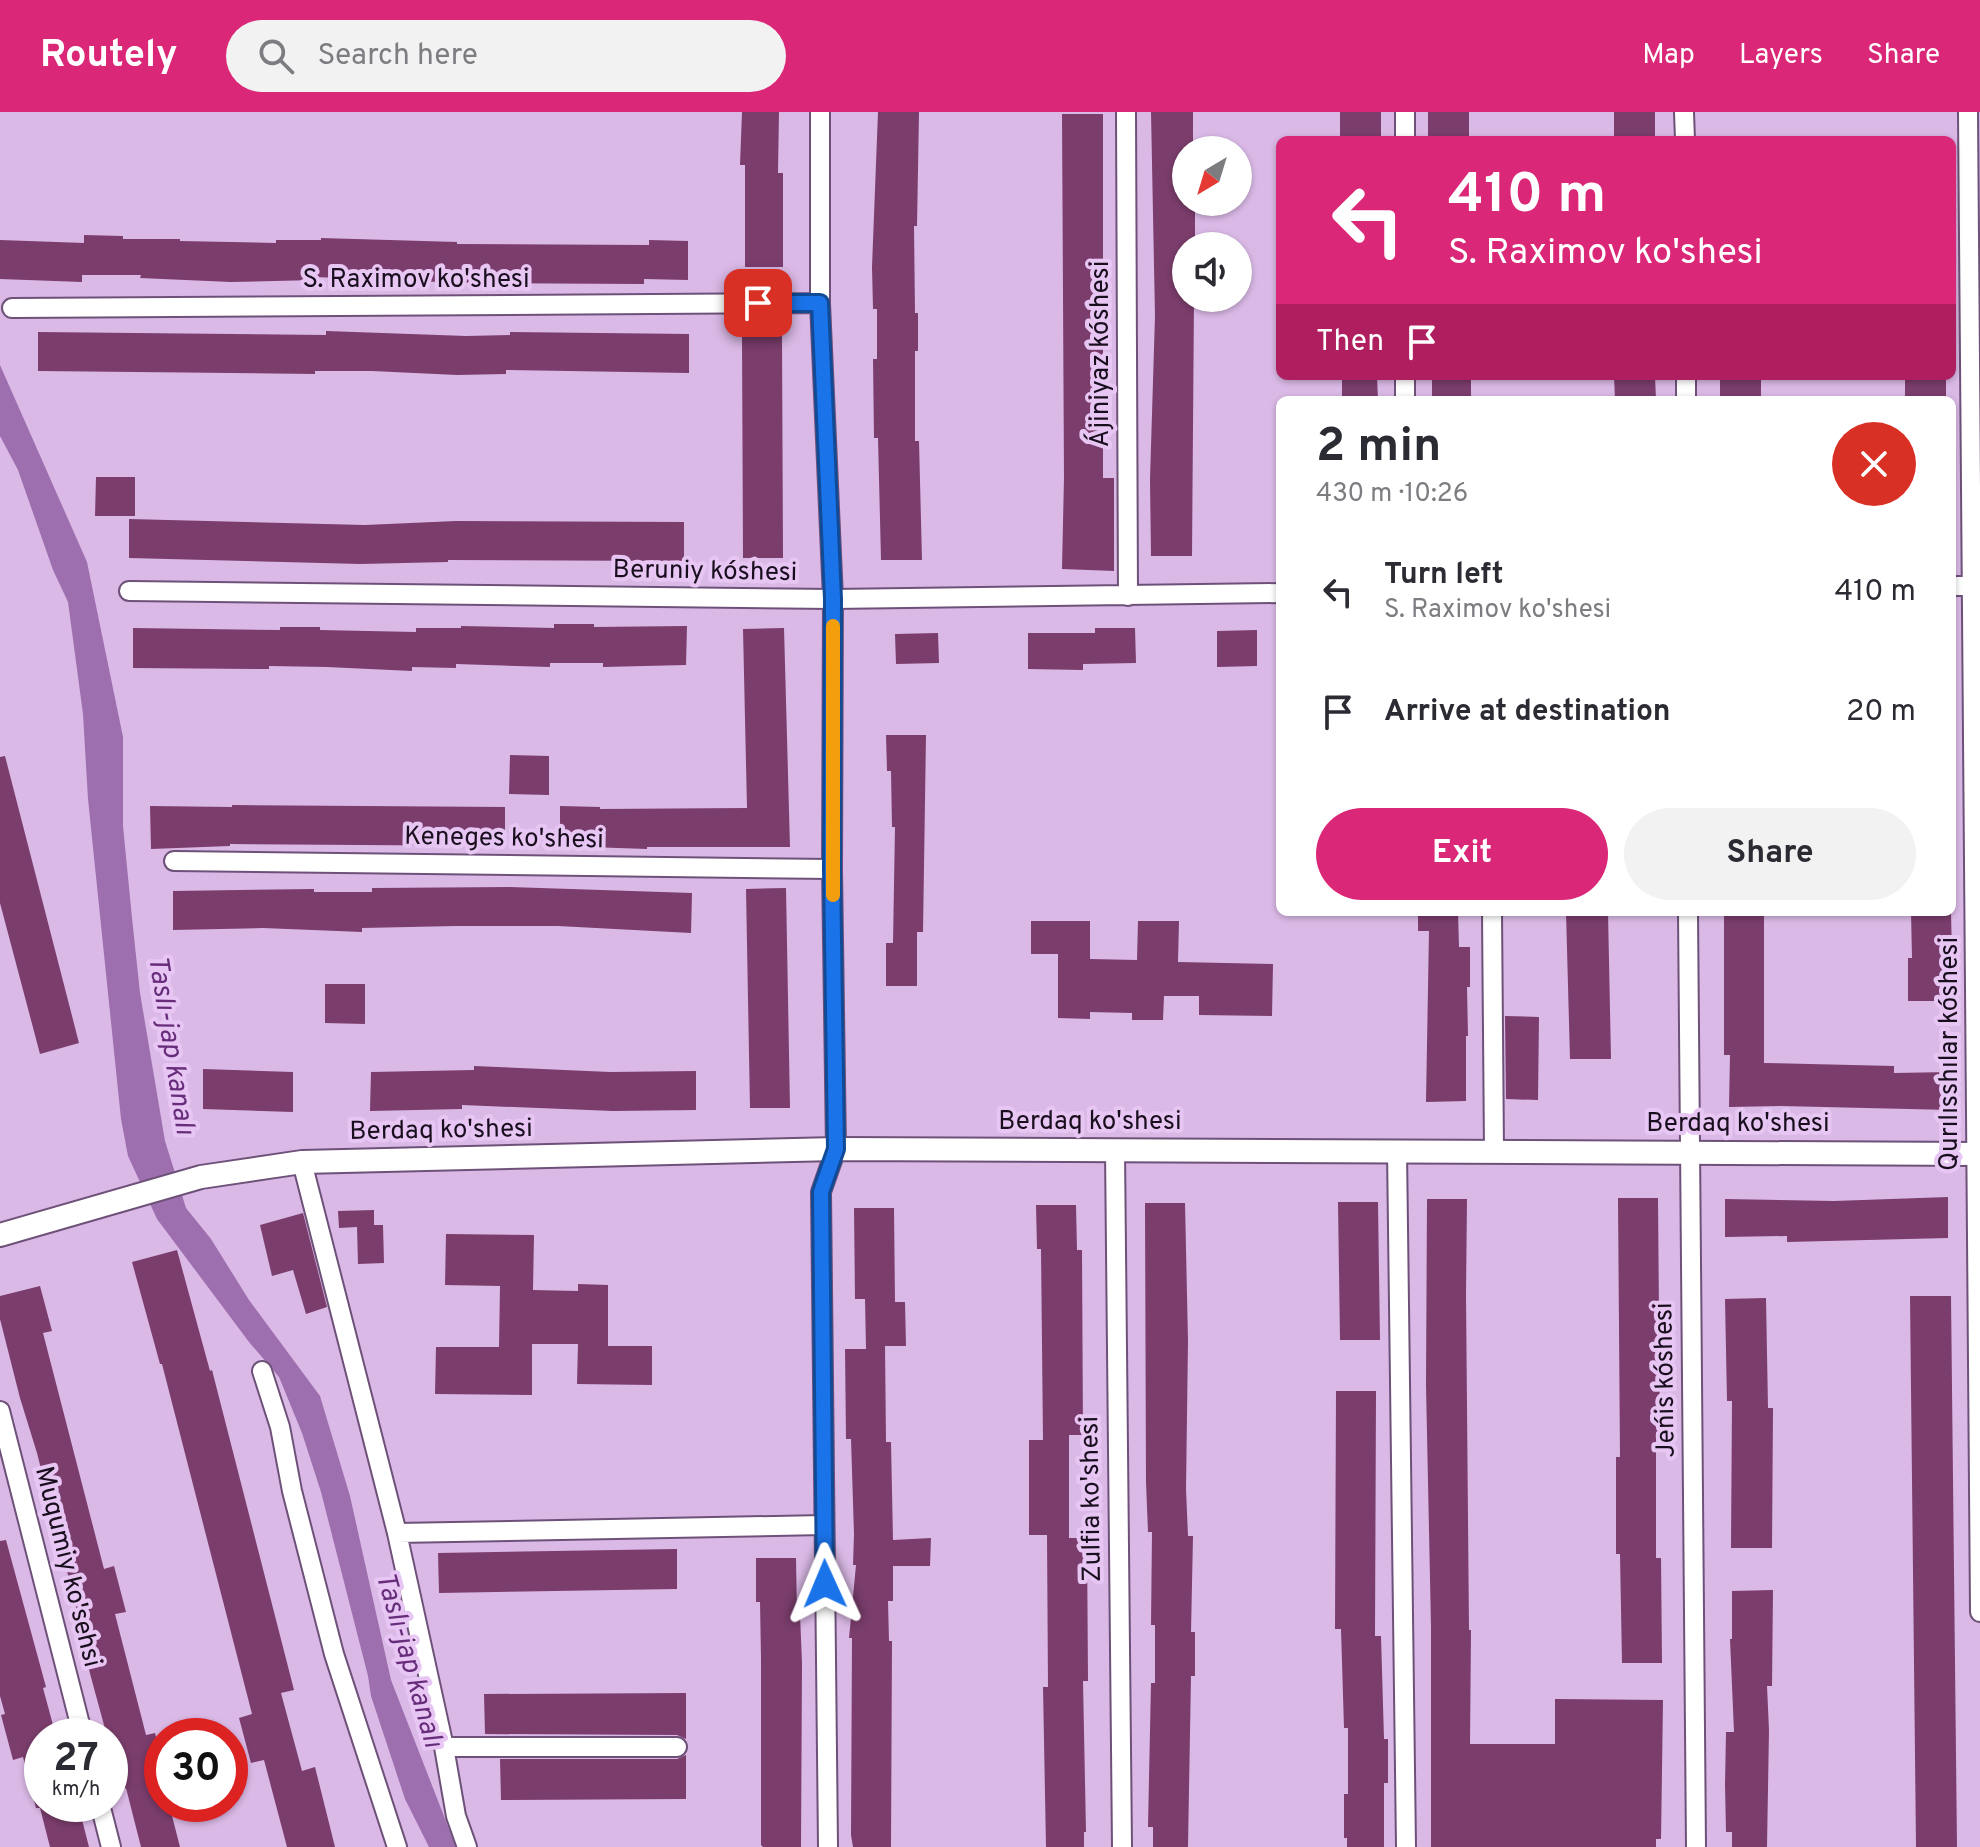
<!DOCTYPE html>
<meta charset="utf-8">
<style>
:root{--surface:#fff;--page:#f2f2f3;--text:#2b2b33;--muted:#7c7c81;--accent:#db2777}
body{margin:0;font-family:Overpass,sans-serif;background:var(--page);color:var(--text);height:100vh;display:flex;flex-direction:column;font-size:30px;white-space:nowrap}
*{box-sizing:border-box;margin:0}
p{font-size:26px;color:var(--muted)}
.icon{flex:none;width:44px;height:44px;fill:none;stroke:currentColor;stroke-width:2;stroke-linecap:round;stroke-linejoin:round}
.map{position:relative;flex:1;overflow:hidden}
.details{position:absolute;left:1276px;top:284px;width:680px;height:520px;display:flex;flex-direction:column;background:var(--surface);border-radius:12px;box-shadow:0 2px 6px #0004}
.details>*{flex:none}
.top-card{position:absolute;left:1276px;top:24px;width:680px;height:244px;border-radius:12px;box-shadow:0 2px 6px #0004;background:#db2777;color:#fff;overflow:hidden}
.needle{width:52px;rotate:218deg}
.tools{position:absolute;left:1172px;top:24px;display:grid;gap:16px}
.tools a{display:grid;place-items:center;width:80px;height:80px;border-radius:50%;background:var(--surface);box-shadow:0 2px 6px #0004;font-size:40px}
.speed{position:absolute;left:24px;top:1606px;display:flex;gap:16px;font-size:40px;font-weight:700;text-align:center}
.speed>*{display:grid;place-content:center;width:104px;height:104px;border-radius:50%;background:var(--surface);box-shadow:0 2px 6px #0004;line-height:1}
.speed small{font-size:20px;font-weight:400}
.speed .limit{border:12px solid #d22;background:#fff;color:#111}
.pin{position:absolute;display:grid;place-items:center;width:68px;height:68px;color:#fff;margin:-34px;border-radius:16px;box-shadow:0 4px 12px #0006}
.me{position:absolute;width:88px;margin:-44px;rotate:359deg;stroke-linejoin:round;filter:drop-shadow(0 0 6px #0008)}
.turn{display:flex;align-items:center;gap:28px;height:168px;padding:0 40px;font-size:36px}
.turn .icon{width:104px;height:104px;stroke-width:2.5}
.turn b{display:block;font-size:56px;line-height:68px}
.then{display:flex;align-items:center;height:76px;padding:0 40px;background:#0003;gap:16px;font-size:30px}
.round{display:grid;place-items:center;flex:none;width:84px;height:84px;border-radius:42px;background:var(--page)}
.head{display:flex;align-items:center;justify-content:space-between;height:136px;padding:0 40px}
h1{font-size:48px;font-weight:700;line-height:60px}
.button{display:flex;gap:16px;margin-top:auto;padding:16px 40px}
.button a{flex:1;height:92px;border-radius:48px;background:var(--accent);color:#fff;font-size:32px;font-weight:700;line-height:92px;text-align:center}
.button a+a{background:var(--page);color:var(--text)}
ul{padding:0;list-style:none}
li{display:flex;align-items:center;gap:24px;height:120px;padding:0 40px}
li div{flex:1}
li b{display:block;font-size:30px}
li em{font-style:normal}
header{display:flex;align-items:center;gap:48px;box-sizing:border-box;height:112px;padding:0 40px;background:var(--accent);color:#fff}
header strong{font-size:38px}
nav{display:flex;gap:44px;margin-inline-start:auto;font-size:28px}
.search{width:560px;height:72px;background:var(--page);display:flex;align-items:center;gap:20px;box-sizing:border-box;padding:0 28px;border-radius:44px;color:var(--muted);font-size:30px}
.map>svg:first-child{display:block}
.water{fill:#9d6fae}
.building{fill:#7b3d6c}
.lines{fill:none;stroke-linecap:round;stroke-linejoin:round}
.minor-casing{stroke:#6e5178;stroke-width:22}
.tertiary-casing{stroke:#6e5178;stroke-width:26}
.minor{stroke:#fff;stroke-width:18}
.tertiary{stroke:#fff;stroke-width:22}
.route-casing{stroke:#114b97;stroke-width:20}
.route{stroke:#1a73e8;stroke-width:14}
.slow{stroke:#f59e0b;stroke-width:14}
.labels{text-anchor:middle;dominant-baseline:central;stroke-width:8;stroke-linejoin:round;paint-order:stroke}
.street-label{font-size:26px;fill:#190e1d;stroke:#e7c6f3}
.water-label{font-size:28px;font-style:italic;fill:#672d7a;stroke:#e7c6f3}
</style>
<header>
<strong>Routely</strong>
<div class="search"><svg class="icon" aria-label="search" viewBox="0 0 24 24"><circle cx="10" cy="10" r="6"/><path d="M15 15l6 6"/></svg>Search here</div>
<nav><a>Map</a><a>Layers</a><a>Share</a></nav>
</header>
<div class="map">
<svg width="1980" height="1735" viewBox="0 0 1980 1735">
<rect width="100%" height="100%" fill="#dab9e6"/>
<!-- water -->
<path class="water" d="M0,253L87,450L123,625V714L132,806L140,881L165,1029L186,1096L211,1127L249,1188L320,1284L350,1384L391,1568L456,1735H429L405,1687L371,1584L368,1564L321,1380L302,1321L279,1265L249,1230L157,1107L128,1044L121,1007L88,687L83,602L68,490L53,458L18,358L0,324Z"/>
<!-- building -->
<path class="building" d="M742,0H779L778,61H783V155H745V53H740Z
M878,0H919L917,114H914L915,201H918V239H915V329H919L922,448H881L878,326H874L873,247H877V197H873L872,155Z
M1151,0H1193V38H1186V90H1195V134H1186V186H1194L1192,444H1151L1150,367L1155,204Z
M1340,0H1381V28H1340Z
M1428,0H1469V28H1428Z
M1614,0H1655V28H1614Z
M1062,2H1103V366H1114V459L1062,457L1064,365Z
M84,123L123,124V127H180V129L276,131V128H321V126L457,130V132L649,133V128L688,129V168L644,167V172L464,171L315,165V168L231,170L140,166L141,163H82V170L0,167V128L84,131Z
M326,219L466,224L510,223V220L689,222V261L506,258V262L457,263L372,259H315V262L38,259V220L326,223Z
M782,224L783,446H743L742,225Z
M1342,264H1377L1378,288H1342Z
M1432,264H1471V288H1432Z
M1614,264H1655L1656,288H1615Z
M1720,264H1761V288H1720Z
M1905,264H1946V288H1905Z
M96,365H135V404H95Z
M129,407L365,413L456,409L684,410V449L448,448V450L360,452L129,446Z
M554,512H594V515L687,514L686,553L603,555V551H550V555L456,552V556L412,555V559L327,555L269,554V557L133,556V516L280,518V515H320V518L416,520V516H461V514L554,516Z
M784,516L790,735H647V737L560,734V694L600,695V697L747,696L743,517Z
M1095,516H1135L1136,551L1083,552V558L1028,557V521H1095Z
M1257,518V554L1217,555V519Z
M938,521L939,551L896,552L895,522Z
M886,623H926L923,820H917V874H886V831H893L895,715H892L891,659H887Z
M510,643L549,644V683L509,682Z
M5,644L79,931L40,942L0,791V645Z
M232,693L505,695V734L230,732V734L151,737L150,694L232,695Z
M510,775L692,781L691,821L558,814H455L362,816V820L263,816L173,818V779L314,777V780H372V776Z
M786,776L790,996H750L746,777Z
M1418,800H1458L1459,835H1470V875H1467L1468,924H1466V989L1426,990L1429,819H1418Z
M1566,800H1608L1611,947H1570Z
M1724,800H1764V951L1894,954V961L1951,960V998L1781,994L1729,995L1730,943H1724Z
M1911,800L1951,801L1952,843H1948V889H1908V846H1912Z
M1031,809H1090V847L1137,848L1138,809H1179L1178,850L1273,852L1272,904L1199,903V884H1164L1163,908H1132V901L1090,900V907L1058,906V842H1031Z
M325,872H365V912L325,911Z
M1505,904L1539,905L1538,988L1506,987Z
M474,954L610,960L696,959V998L613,999L462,993V997L370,999L371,960L474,958Z
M203,957L293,960V1000L203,997Z
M1948,1085V1126L1787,1130V1124L1725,1125V1087L1834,1089Z
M1618,1086H1658L1660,1320H1656V1446H1661L1662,1551H1622L1620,1442H1616V1345H1620Z
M1427,1087H1467L1466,1183L1469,1518H1471L1470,1632H1555V1587L1663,1588L1661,1727H1656V1735H1431V1515L1426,1273Z
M1338,1090H1378L1380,1228H1340Z
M1145,1091H1185L1188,1229L1186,1377L1188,1424H1193L1191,1520H1195V1564H1191L1188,1735H1153V1715H1148L1151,1571H1155V1513H1151L1152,1420H1148L1146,1370Z
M1036,1093H1076L1077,1138H1082L1083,1323H1069V1426H1087L1088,1569H1083L1086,1720H1084V1735H1046L1043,1575H1048L1047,1423H1029V1328H1043L1041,1137H1037Z
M854,1096H894L895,1190H905L906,1234H885L886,1330H891L893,1428L931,1426L930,1454H893V1489H888L889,1529H892L891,1735H853L851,1723L852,1526H849L856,1453H853L854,1422L851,1327H846L845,1237H866L865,1187H855Z
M374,1098V1113H383L384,1151L358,1152L357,1115L339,1116L338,1099Z
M303,1101L327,1195L306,1202L293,1158L272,1164L260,1113Z
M446,1122L534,1123L533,1178L578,1179V1172L608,1173V1234H652V1273L577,1272L578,1232H532V1283L435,1282L436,1235H499L500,1174L445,1173Z
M177,1138L210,1259L212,1258L294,1578L281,1581L302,1659L315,1655L335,1735H287L264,1648L251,1651L239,1606L252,1602L162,1252H160L132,1150Z
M40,1174L52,1219L43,1221L104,1457L114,1454L126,1500L115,1502L146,1623L155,1621L162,1649V1692H169L180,1735H141L126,1676L121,1678L110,1635V1624H107L92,1569L80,1523L83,1522L37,1341L20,1286L0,1207V1184Z
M1910,1184H1951L1957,1735H1916Z
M1766,1186L1768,1296H1773L1772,1436H1731L1732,1289H1727L1725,1187Z
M1336,1279H1376L1375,1524H1381L1384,1627H1388V1671H1384V1735H1347V1726H1344V1682H1348V1616H1344L1341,1517H1335Z
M6,1428L46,1575L43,1576L56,1624H42V1692H78L89,1735H50L40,1696H36L23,1645L13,1648L1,1603L5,1602L0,1584V1429Z
M677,1437V1477L439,1481L438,1441Z
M756,1446H796L797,1502H800L802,1551L801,1735H763L761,1733V1546L760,1490H756Z
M1773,1478L1772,1574H1767L1769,1618L1767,1735H1732V1720H1726L1725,1673L1726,1620H1734L1730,1527H1732V1479Z
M686,1581V1627L677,1623L485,1622L484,1582Z
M686,1643V1687L501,1688L500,1647H677Z"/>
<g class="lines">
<defs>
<path id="minor" d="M820,0V191L833,487L832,757L836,1037L821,1080L828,1735
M1126,0L1128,484
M1684,0L1685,28
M1968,0L1980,1500
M1405,28V0
M12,196L820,191
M1686,264V288
M1405,288V264
M1952,474H1980
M129,479L833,487L1280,481
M174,749L832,757
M1492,800L1494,1039
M1688,800L1696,1735
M1115,1038L1122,1735
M1397,1038L1406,1735
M302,1050L397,1421L444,1635L456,1704L467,1735
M262,1259L280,1315L292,1379L334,1542L397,1735
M0,1299L83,1624
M397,1421L824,1413
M444,1635H677
M100,1692L111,1735"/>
<path id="tertiary" d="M0,1123L201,1065L302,1050L836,1037L1980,1042"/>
</defs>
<!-- minor casing -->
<use href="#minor" class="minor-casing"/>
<!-- tertiary casing -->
<use href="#tertiary" class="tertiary-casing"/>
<!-- minor -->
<use href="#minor" class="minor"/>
<!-- tertiary -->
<use href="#tertiary" class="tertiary"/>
</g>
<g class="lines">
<defs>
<path id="route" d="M758,191H820L833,487L832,757L836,1037L821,1080L825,1472"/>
</defs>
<!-- route casing -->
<use href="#route" class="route-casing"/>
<!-- route -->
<use href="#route" class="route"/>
<!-- slow -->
<path class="slow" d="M833,783V514"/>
</g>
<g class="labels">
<!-- street labels -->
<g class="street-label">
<text x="416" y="168">S. Raximov ko'shesi</text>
<text transform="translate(1101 242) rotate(-90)">Ájiniyaz kóshesi</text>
<text transform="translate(705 460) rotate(1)">Beruniy kóshesi</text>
<text transform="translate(504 727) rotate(1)">Keneges ko'shesi</text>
<text transform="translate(1950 942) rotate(-90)">Qurılısshılar kóshesi</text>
<text x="1090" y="1010">Berdaq ko'shesi</text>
<text x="1738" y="1012">Berdaq ko'shesi</text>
<text transform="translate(441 1019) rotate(-1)">Berdaq ko'shesi</text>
<text transform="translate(1666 1268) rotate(-91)">Jeńis kóshesi</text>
<text transform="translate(1092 1387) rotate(-91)">Zulfia ko'shesi</text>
<text transform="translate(67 1455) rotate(76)">Muqumiy ko'sehsi</text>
</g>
<!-- water labels -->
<g class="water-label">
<text transform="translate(170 933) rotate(81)">Taslı-jap kanalı</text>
<text transform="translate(408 1548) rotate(74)">Taslı-jap kanalı</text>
</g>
</g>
</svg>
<div class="tools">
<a><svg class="needle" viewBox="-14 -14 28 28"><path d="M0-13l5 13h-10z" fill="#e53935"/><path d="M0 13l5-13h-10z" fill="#7c7c81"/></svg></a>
<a><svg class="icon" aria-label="sound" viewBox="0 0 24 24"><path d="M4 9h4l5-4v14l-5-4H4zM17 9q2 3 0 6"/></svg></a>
</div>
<div class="speed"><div>27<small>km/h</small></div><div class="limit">30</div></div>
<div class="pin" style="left:758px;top:191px;background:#d93025"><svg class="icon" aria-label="arrive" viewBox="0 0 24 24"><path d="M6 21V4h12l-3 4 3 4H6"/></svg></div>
<svg class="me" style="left:825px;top:1472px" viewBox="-20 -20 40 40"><path d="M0-17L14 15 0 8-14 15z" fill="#1a73e8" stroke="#fff" stroke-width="4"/></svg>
<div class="top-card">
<div class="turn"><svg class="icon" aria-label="left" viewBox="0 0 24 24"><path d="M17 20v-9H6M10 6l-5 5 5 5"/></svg><div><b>410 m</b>S. Raximov ko'shesi</div></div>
<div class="then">Then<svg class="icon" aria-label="arrive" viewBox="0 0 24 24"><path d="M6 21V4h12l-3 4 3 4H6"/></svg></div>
</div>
<section class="details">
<div class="head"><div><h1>2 min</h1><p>430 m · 10:26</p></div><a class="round" style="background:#d93025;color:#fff"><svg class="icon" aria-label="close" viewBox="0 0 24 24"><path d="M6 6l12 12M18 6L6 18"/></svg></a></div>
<ul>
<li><svg class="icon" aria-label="left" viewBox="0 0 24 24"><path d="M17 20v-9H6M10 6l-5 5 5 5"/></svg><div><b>Turn left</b><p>S. Raximov ko'shesi</p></div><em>410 m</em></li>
<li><svg class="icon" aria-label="arrive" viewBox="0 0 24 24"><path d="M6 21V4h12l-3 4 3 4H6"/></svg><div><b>Arrive at destination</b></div><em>20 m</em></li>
</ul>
<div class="button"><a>Exit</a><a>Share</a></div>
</section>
</div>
